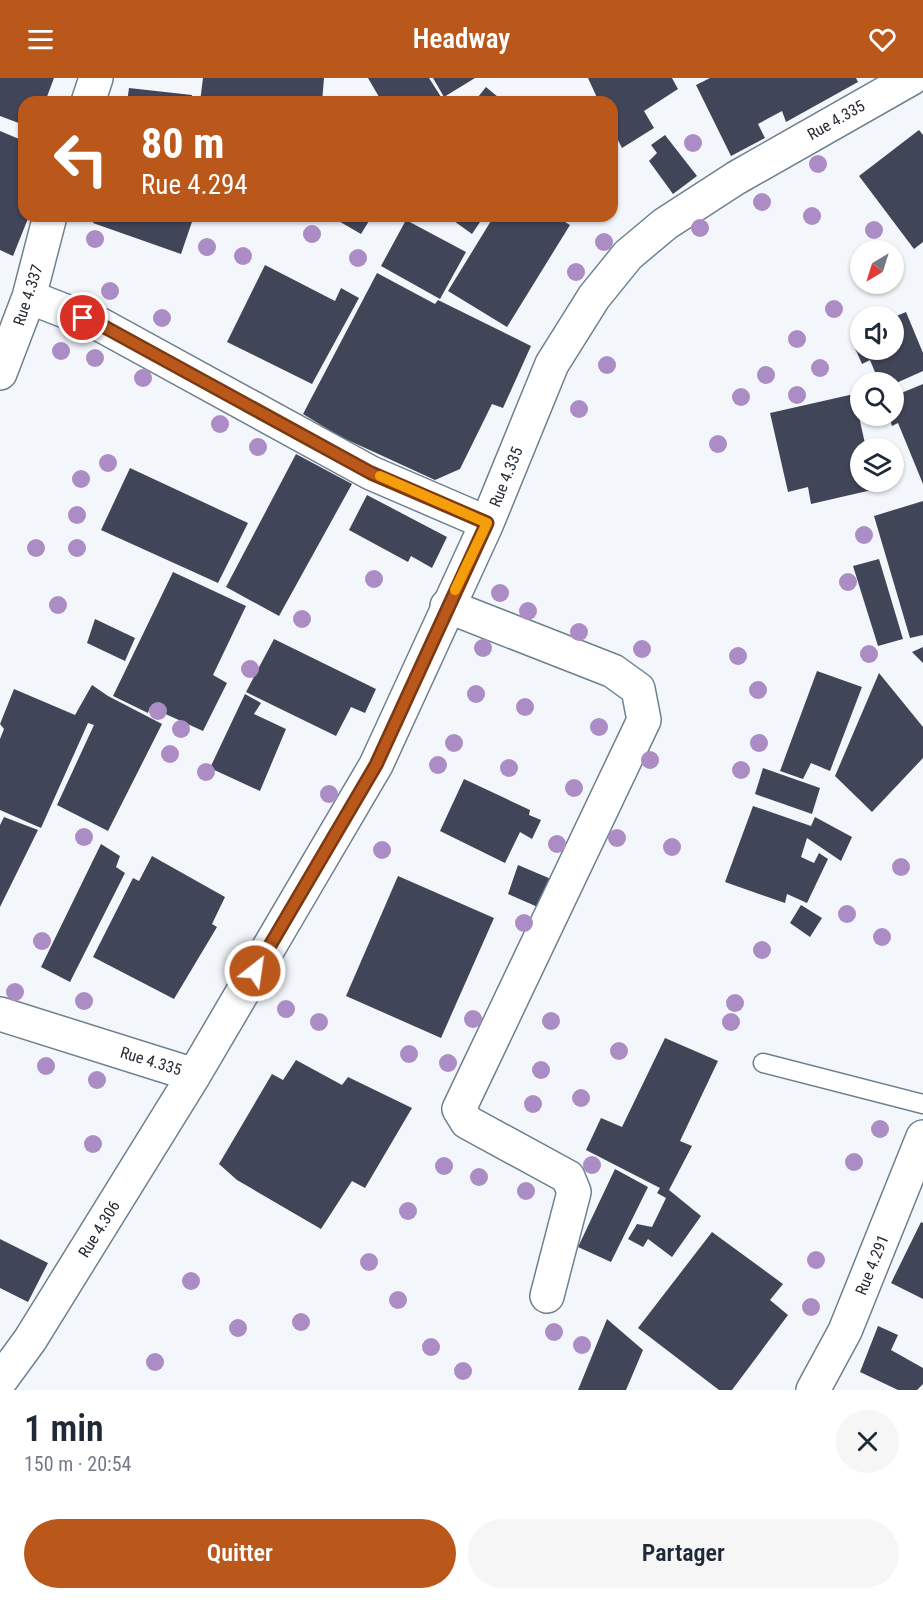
<!DOCTYPE html>
<html lang="fr">
<meta charset="utf-8">
<style>
:root{--surface:#fff;--page:#f6f6f7;--text:#1f2937;--muted:#747a83;--accent:#ba581c}
body{margin:0;font-family:"Roboto Condensed",sans-serif;background:var(--page);color:var(--text);height:100vh;display:flex;flex-direction:column;font-size:22px;white-space:nowrap}
*{box-sizing:border-box;margin:0}
p{font-size:20px;color:var(--muted)}
.icon{flex:none;width:33px;height:33px;fill:none;stroke:currentColor;stroke-width:2;stroke-linecap:round;stroke-linejoin:round}
.map{position:relative;height:1312px;overflow:hidden}
.drawer{display:flex;flex-direction:column;background:var(--surface);flex:1}
.drawer>*{flex:none}
.top-card{position:absolute;left:18px;top:18px;width:600px;height:126px;border-radius:18px;box-shadow:0 2px 4px #0004;background:#ba581c;color:#fff;overflow:hidden}
.needle{width:39px;rotate:218deg}
.controls{position:absolute;left:850px;top:162px;display:grid;gap:12px}
.controls a{display:grid;place-items:center;width:54px;height:54px;border-radius:50%;background:var(--surface);box-shadow:0 2px 4px #0004;font-size:30px}
.pin{position:absolute;display:grid;place-items:center;width:51px;height:51px;color:#fff;margin:-26px;border:3px solid #fff;border-radius:50%;box-shadow:0 2px 6px #0007}
.me{position:absolute;width:66px;margin:-33px;rotate:30deg;stroke-linejoin:round;filter:drop-shadow(0 0 4px #0008)}
.turn{display:flex;align-items:center;gap:21px;height:126px;padding:0 24px;font-size:27px}
.turn .icon{width:78px;height:78px;stroke-width:2.5}
.turn b{display:block;font-size:42px;line-height:51px}
.round{display:grid;place-items:center;flex:none;width:63px;height:63px;border-radius:32px;background:var(--page)}
.head{display:flex;align-items:center;justify-content:space-between;height:102px;padding:0 24px}
h1{font-size:36px;font-weight:600;line-height:45px}
.primary-button{display:flex;gap:12px;margin-top:auto;padding:12px 24px}
.primary-button a{flex:1;height:69px;border-radius:36px;background:var(--accent);color:#fff;font-size:24px;font-weight:600;line-height:69px;text-align:center}
.primary-button a+a{background:var(--page);color:var(--text)}
header{display:flex;justify-content:space-between;align-items:center;height:78px;padding:0 24px;background:var(--accent);color:#fff;font-size:27px;font-weight:600}
.map>svg:first-child{display:block}
.building{fill:#414558}
.lines{fill:none;stroke-linecap:round;stroke-linejoin:round}
.lane-casing{stroke:#6d8090;stroke-width:21}
.street-casing{stroke:#6d8090;stroke-width:36}
.lane{stroke:#fff;stroke-width:18}
.street{stroke:#fff;stroke-width:33}
.tree{fill:#ac8cc4}
.route-casing{stroke:#793912;stroke-width:15}
.route{stroke:#ba581c;stroke-width:10}
.slow{stroke:#f59e0b;stroke-width:10}
.labels{text-anchor:middle;dominant-baseline:central;stroke-width:6;stroke-linejoin:round;paint-order:stroke}
.street-label{font-size:16px;fill:#252c33;stroke:#fff}
</style>
<header><svg class="icon" aria-label="menu" viewBox="0 0 24 24"><path d="M4 6h16M4 12h16M4 18h16"/></svg>Headway<svg class="icon" aria-label="heart" viewBox="0 0 24 24"><path d="M12 20l-8-8c-3-5 5-10 8-4 3-6 11-1 8 4z"/></svg></header>
<div class="map">
<svg width="923" height="1312" viewBox="0 0 923 1312">
<rect width="100%" height="100%" fill="#f3f7fb"/>
<!-- building -->
<path class="building" d="M0,0H54L45,24H24V47L0,38Z
M203,0H324L322,24H200Z
M368,0H429L443,22L382,24Z
M433,0H475L444,19Z
M588,0H672L678,11L644,33L654,50L622,70L612,50V24H599Z
M710,0H856L858,4L786,44L782,33L758,46L765,60L731,78L696,7Z
M486,9L504,24H474Z
M129,10L192,17L191,24H127Z
M919,52L923,57V164L914,171L859,98Z
M0,53L24,63V138H29L13,178L0,172Z
M665,57L697,98L673,116L649,83L657,75L651,67Z
M95,138H194L181,176L93,145Z
M330,138H372L361,156Z
M447,138H484L472,156Z
M494,138H555L570,147L507,249L448,213Z
M406,142L466,174L440,221L381,188Z
M265,187L335,223L341,210L359,220L312,306L227,264Z
M377,195L435,226L438,222L531,268L503,330L492,326L460,391L435,402L339,358L303,336Z
M906,234L923,275V293L894,306L879,304L870,282L862,286L855,270L861,267V272H894V239Z
M923,306V406L898,345L892,348L889,338H894V318Z
M854,316L866,370H861V404H874L876,411L811,426L808,409L788,414L770,335Z
M296,376L352,406L279,538L226,509Z
M130,390L248,445L218,505L101,452Z
M367,417L447,459L432,490L411,478L408,484L349,452Z
M923,423V557L910,560L874,438Z
M879,481L903,561L878,568L853,488Z
M173,494L246,528L213,597L227,605L203,653L150,629L148,635L113,618Z
M95,541L135,560L125,583L87,565Z
M274,561L376,611L365,635L351,629L336,658L246,614Z
M923,569V585L912,574Z
M817,593L862,609L830,693L811,685L803,701L780,693Z
M879,595L923,649V680L872,734L835,698Z
M92,607L108,618L162,646L108,753L57,727L94,647L88,645L41,750L0,732V661L4,651L0,646L14,611L75,637Z
M245,616L261,625L254,636L286,651L260,713L210,690Z
M763,690L820,710L812,736L755,716Z
M464,701L530,732L529,737L541,742L532,761L520,754L505,785L440,753Z
M753,728L811,748L815,739L852,759L841,783L807,760L801,779L814,785L819,775L828,781L807,825L787,816L785,825L725,804Z
M4,739L38,752L0,829V747Z
M101,766L120,778L116,789L125,795L70,904L41,889Z
M152,778L225,819L212,846L217,849L174,921L93,879L133,800L139,803Z
M518,787L551,801L540,830L508,816Z
M398,798L494,840L441,960L346,918Z
M801,827L822,840L810,859L790,845Z
M665,960L718,983L680,1063L692,1068L669,1112L701,1138L672,1179L648,1161L643,1169L628,1161L637,1146L652,1149L666,1120L657,1115L660,1110L586,1072L601,1040L622,1049Z
M296,982L342,1007L348,999L412,1030L365,1110L352,1103L321,1151L237,1102L219,1086L272,996L283,1002Z
M615,1091L648,1109L611,1184L578,1169Z
M921,1144L923,1145V1221L891,1205Z
M712,1154L783,1206L770,1222L788,1237L732,1312H719L638,1250Z
M0,1161L48,1185L28,1224L0,1210Z
M607,1241L643,1272L626,1312H578Z
M878,1248L898,1257L891,1272L923,1290V1306L917,1312H898L860,1294Z"/>
<g class="lines">
<defs>
<path id="lane" d="M763,985L923,1026"/>
<path id="street" d="M88,24L96,0
M29,219L101,247L371,395L487,445
M0,295L29,219L50,138
M447,528L613,593L638,611L644,642L459,1031L467,1044L568,1099L574,1114L547,1218
M0,936L194,997L376,687L487,445L552,286L594,219L628,177L665,146L736,100L912,0
M0,1303L30,1262L194,997
M813,1312L845,1253L923,1059"/>
</defs>
<!-- lane casing -->
<use href="#lane" class="lane-casing"/>
<!-- street casing -->
<use href="#street" class="street-casing"/>
<!-- lane -->
<use href="#lane" class="lane"/>
<!-- street -->
<use href="#street" class="street"/>
</g>
<!-- trees -->
<g class="tree">
<circle cx="693" cy="65" r="9"/>
<circle cx="818" cy="86" r="9"/>
<circle cx="762" cy="124" r="9"/>
<circle cx="812" cy="138" r="9"/>
<circle cx="700" cy="150" r="9"/>
<circle cx="874" cy="152" r="9"/>
<circle cx="312" cy="156" r="9"/>
<circle cx="95" cy="161" r="9"/>
<circle cx="604" cy="164" r="9"/>
<circle cx="207" cy="169" r="9"/>
<circle cx="243" cy="178" r="9"/>
<circle cx="358" cy="180" r="9"/>
<circle cx="576" cy="194" r="9"/>
<circle cx="110" cy="213" r="9"/>
<circle cx="834" cy="231" r="9"/>
<circle cx="162" cy="240" r="9"/>
<circle cx="797" cy="261" r="9"/>
<circle cx="61" cy="273" r="9"/>
<circle cx="95" cy="280" r="9"/>
<circle cx="607" cy="287" r="9"/>
<circle cx="820" cy="290" r="9"/>
<circle cx="766" cy="297" r="9"/>
<circle cx="143" cy="300" r="9"/>
<circle cx="797" cy="317" r="9"/>
<circle cx="741" cy="319" r="9"/>
<circle cx="579" cy="331" r="9"/>
<circle cx="220" cy="346" r="9"/>
<circle cx="718" cy="366" r="9"/>
<circle cx="258" cy="369" r="9"/>
<circle cx="108" cy="385" r="9"/>
<circle cx="81" cy="401" r="9"/>
<circle cx="77" cy="437" r="9"/>
<circle cx="864" cy="457" r="9"/>
<circle cx="36" cy="470" r="9"/>
<circle cx="77" cy="470" r="9"/>
<circle cx="374" cy="501" r="9"/>
<circle cx="848" cy="504" r="9"/>
<circle cx="500" cy="515" r="9"/>
<circle cx="58" cy="527" r="9"/>
<circle cx="528" cy="533" r="9"/>
<circle cx="302" cy="541" r="9"/>
<circle cx="579" cy="554" r="9"/>
<circle cx="483" cy="570" r="9"/>
<circle cx="642" cy="571" r="9"/>
<circle cx="869" cy="576" r="9"/>
<circle cx="738" cy="578" r="9"/>
<circle cx="250" cy="591" r="9"/>
<circle cx="758" cy="612" r="9"/>
<circle cx="476" cy="616" r="9"/>
<circle cx="525" cy="629" r="9"/>
<circle cx="158" cy="633" r="9"/>
<circle cx="599" cy="649" r="9"/>
<circle cx="181" cy="651" r="9"/>
<circle cx="454" cy="665" r="9"/>
<circle cx="759" cy="665" r="9"/>
<circle cx="170" cy="676" r="9"/>
<circle cx="650" cy="682" r="9"/>
<circle cx="438" cy="687" r="9"/>
<circle cx="509" cy="690" r="9"/>
<circle cx="741" cy="692" r="9"/>
<circle cx="206" cy="694" r="9"/>
<circle cx="574" cy="710" r="9"/>
<circle cx="329" cy="716" r="9"/>
<circle cx="84" cy="759" r="9"/>
<circle cx="617" cy="760" r="9"/>
<circle cx="557" cy="766" r="9"/>
<circle cx="672" cy="769" r="9"/>
<circle cx="382" cy="772" r="9"/>
<circle cx="901" cy="789" r="9"/>
<circle cx="847" cy="836" r="9"/>
<circle cx="524" cy="845" r="9"/>
<circle cx="882" cy="859" r="9"/>
<circle cx="42" cy="863" r="9"/>
<circle cx="762" cy="872" r="9"/>
<circle cx="15" cy="914" r="9"/>
<circle cx="84" cy="923" r="9"/>
<circle cx="735" cy="925" r="9"/>
<circle cx="286" cy="931" r="9"/>
<circle cx="473" cy="941" r="9"/>
<circle cx="551" cy="943" r="9"/>
<circle cx="319" cy="944" r="9"/>
<circle cx="731" cy="944" r="9"/>
<circle cx="619" cy="973" r="9"/>
<circle cx="409" cy="976" r="9"/>
<circle cx="448" cy="985" r="9"/>
<circle cx="46" cy="988" r="9"/>
<circle cx="541" cy="992" r="9"/>
<circle cx="97" cy="1002" r="9"/>
<circle cx="581" cy="1020" r="9"/>
<circle cx="533" cy="1026" r="9"/>
<circle cx="880" cy="1051" r="9"/>
<circle cx="93" cy="1066" r="9"/>
<circle cx="854" cy="1084" r="9"/>
<circle cx="592" cy="1087" r="9"/>
<circle cx="444" cy="1088" r="9"/>
<circle cx="479" cy="1099" r="9"/>
<circle cx="526" cy="1113" r="9"/>
<circle cx="408" cy="1133" r="9"/>
<circle cx="816" cy="1182" r="9"/>
<circle cx="369" cy="1184" r="9"/>
<circle cx="191" cy="1203" r="9"/>
<circle cx="398" cy="1222" r="9"/>
<circle cx="811" cy="1229" r="9"/>
<circle cx="301" cy="1244" r="9"/>
<circle cx="238" cy="1250" r="9"/>
<circle cx="554" cy="1254" r="9"/>
<circle cx="582" cy="1267" r="9"/>
<circle cx="431" cy="1269" r="9"/>
<circle cx="155" cy="1284" r="9"/>
<circle cx="463" cy="1293" r="9"/>
</g>
<g class="lines">
<defs>
<path id="route" d="M83,240L101,247L371,395L487,445L376,687L255,893"/>
</defs>
<!-- route casing -->
<use href="#route" class="route-casing"/>
<!-- route -->
<use href="#route" class="route"/>
<!-- slow -->
<path class="slow" d="M380,398L487,445L455,512"/>
</g>
<g class="labels">
<!-- street labels -->
<g class="street-label">
<text transform="translate(836 42) rotate(-30)">Rue 4.335</text>
<text transform="translate(28 217) rotate(-72)">Rue 4.337</text>
<text transform="translate(506 399) rotate(-68)">Rue 4.335</text>
<text transform="translate(151 983) rotate(17)">Rue 4.335</text>
<text transform="translate(99 1151) rotate(-58)">Rue 4.306</text>
<text transform="translate(872 1187) rotate(-68)">Rue 4.291</text>
</g>
</g>
</svg>
<div class="controls">
<a><svg class="needle" viewBox="-14 -14 28 28"><path d="M0-13l5 13h-10z" fill="#e53935"/><path d="M0 13l5-13h-10z" fill="#747a83"/></svg></a>
<a><svg class="icon" aria-label="sound" viewBox="0 0 24 24"><path d="M4 9h4l5-4v14l-5-4H4zM17 9q2 3 0 6"/></svg></a>
<a><svg class="icon" aria-label="search" viewBox="0 0 24 24"><circle cx="10" cy="10" r="6"/><path d="M15 15l6 6"/></svg></a>
<a><svg class="icon" aria-label="layers" viewBox="0 0 24 24"><path d="M12 4l9 5-9 5-9-5zM3 14l9 5 9-5"/></svg></a>
</div>
<div class="pin" style="left:83px;top:240px;background:#d93025"><svg class="icon" aria-label="arrive" viewBox="0 0 24 24"><path d="M6 21V4h12l-3 4 3 4H6"/></svg></div>
<svg class="me" style="left:255px;top:893px" viewBox="-20 -20 40 40"><circle r="17" fill="#ba581c" stroke="#fff" stroke-width="3"/><path d="M0-11L8 9 0 5-8 9z" fill="#fff"/></svg>
<div class="top-card">
<div class="turn"><svg class="icon" aria-label="left" viewBox="0 0 24 24"><path d="M17 20v-9H6M10 6l-5 5 5 5"/></svg><div><b>80 m</b>Rue 4.294</div></div>
</div>
</div>
<section class="drawer">
<div class="head"><div><h1>1 min</h1><p>150 m · 20:54</p></div><a class="round"><svg class="icon" aria-label="close" viewBox="0 0 24 24"><path d="M6 6l12 12M18 6L6 18"/></svg></a></div>
<div class="primary-button"><a>Quitter</a><a>Partager</a></div>
</section>
